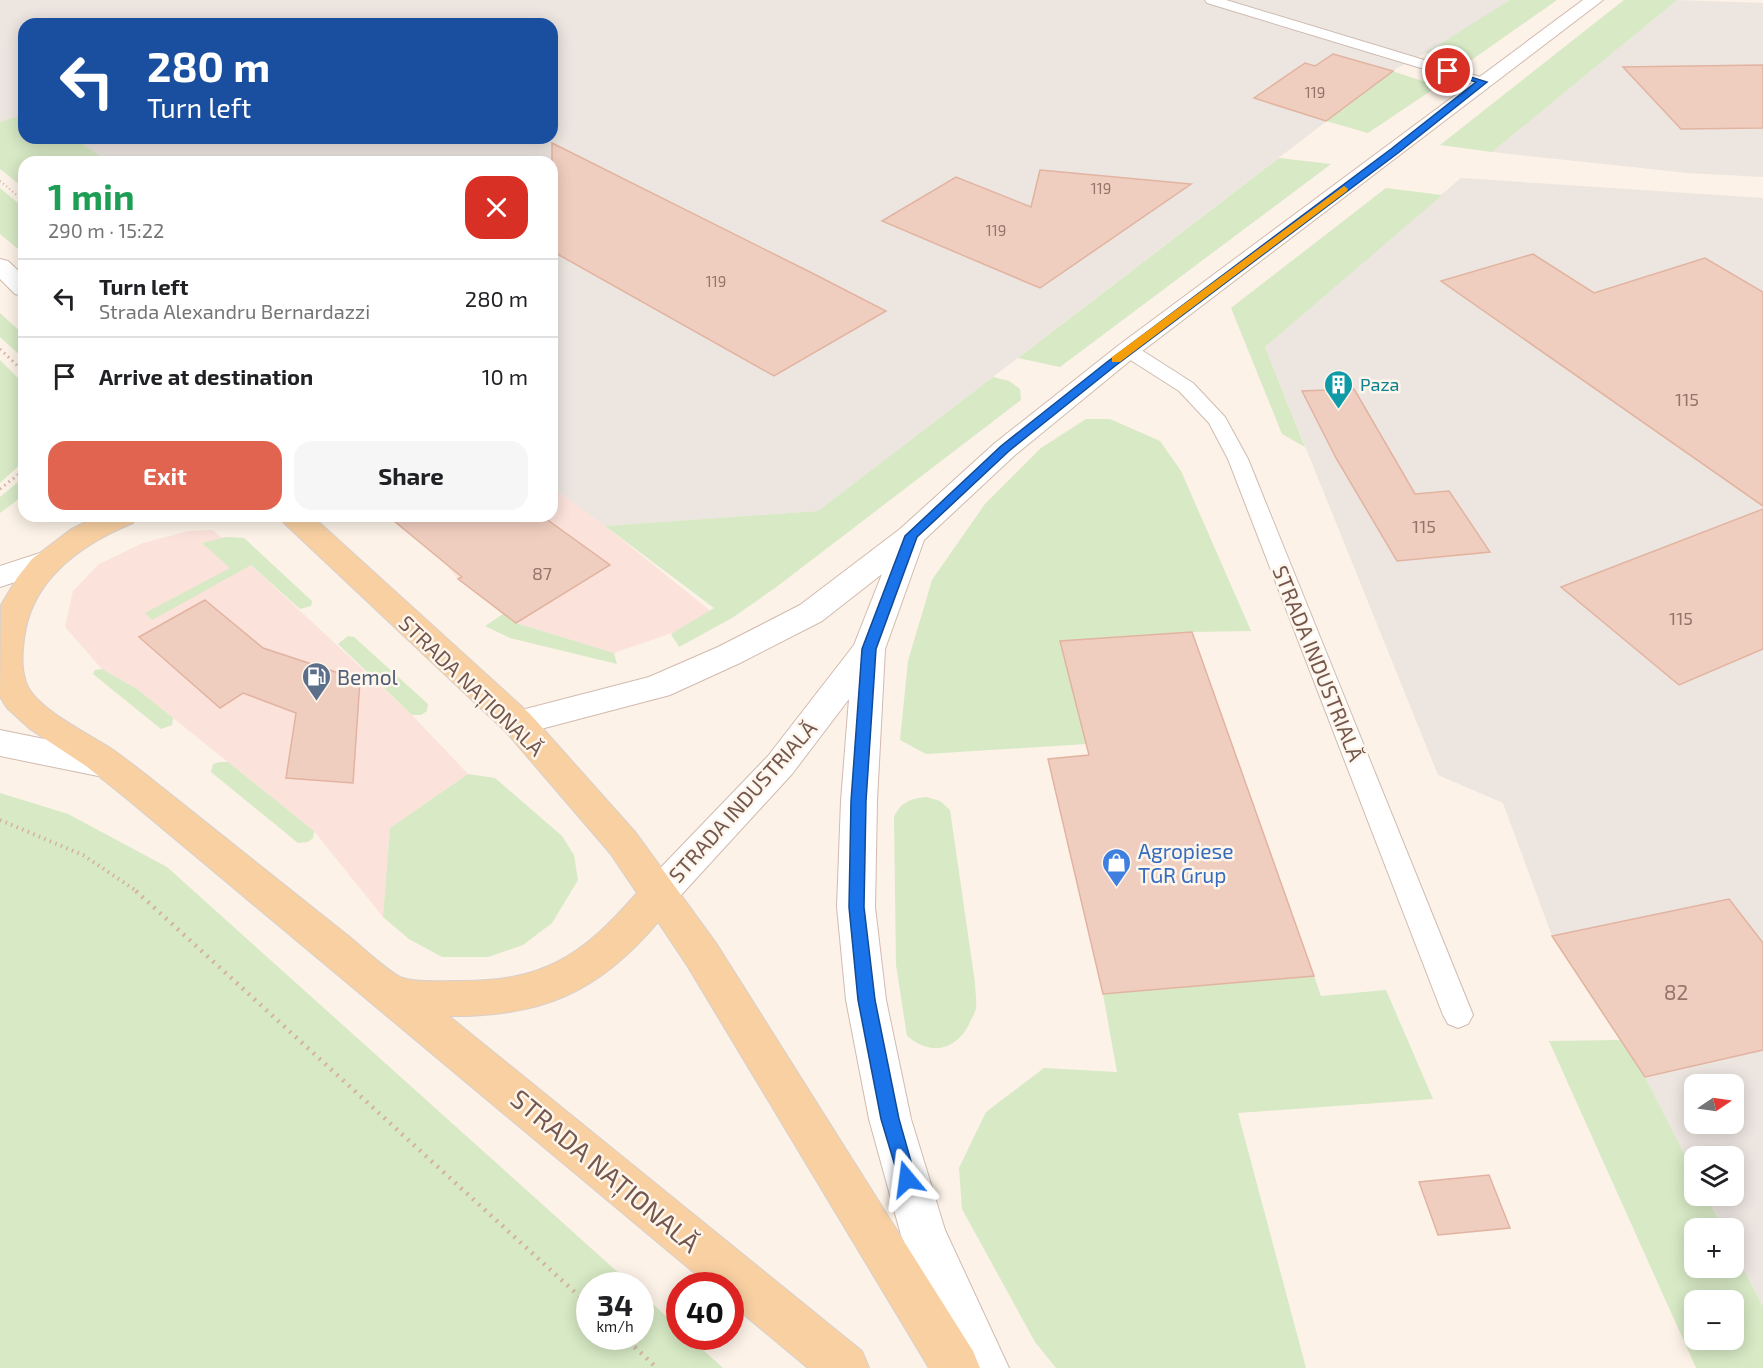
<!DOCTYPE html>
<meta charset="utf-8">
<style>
:root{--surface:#fff;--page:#f6f6f6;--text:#202124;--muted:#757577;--line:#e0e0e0;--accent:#e16451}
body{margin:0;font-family:"Exo 2",sans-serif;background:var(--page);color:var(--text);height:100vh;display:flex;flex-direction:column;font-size:22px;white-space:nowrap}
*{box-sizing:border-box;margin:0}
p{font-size:20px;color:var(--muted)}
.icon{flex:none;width:33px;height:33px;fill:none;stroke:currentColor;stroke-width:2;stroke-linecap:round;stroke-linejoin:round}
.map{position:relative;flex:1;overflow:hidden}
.drawer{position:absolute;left:18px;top:156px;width:540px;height:366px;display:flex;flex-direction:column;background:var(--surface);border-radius:18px;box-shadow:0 3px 15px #0003}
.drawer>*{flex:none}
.guide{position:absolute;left:18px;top:18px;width:540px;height:126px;border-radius:18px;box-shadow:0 3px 15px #0003;background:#1a4fa0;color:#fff;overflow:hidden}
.needle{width:39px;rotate:77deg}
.controls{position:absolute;left:1684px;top:1074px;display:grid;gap:12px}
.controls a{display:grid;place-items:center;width:60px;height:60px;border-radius:12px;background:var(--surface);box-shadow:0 3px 15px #0003;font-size:30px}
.speed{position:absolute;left:576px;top:1272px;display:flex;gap:12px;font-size:30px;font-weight:700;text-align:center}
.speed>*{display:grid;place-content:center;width:78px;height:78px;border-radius:50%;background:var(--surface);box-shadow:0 3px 15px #0003;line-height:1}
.speed small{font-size:15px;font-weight:400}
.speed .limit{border:9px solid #d22;background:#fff;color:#111}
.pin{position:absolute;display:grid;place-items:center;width:51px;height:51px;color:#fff;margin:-26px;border:3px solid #fff;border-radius:50%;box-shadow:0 2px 6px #0007}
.me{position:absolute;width:66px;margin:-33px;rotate:344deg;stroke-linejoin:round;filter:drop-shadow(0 0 4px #0008)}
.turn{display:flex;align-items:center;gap:21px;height:126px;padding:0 30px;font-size:27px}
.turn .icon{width:78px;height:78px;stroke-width:2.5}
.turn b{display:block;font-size:42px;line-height:51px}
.round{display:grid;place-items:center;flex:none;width:63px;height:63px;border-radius:18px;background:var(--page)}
.head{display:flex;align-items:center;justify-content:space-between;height:102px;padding:0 30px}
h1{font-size:36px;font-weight:700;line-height:45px;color:#1e9e55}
.action{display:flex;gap:12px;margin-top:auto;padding:12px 30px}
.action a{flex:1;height:69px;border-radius:18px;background:var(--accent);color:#fff;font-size:24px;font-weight:700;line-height:69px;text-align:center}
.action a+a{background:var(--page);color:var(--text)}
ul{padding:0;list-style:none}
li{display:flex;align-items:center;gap:18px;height:78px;padding:0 30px;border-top:2px solid var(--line)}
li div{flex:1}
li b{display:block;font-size:22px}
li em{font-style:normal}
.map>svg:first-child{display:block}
.commercial{fill:#fbe2db}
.industrial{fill:#ece5e0;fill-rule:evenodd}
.green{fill:#d7e9c5;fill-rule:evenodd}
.building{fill:#f0cebf;stroke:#e2b3a0;stroke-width:1.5}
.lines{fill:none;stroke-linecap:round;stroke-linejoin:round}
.lane-casing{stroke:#cfbbb0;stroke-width:2}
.secondary-casing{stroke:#d2baae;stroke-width:2}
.primary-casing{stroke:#d8d0cd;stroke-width:2}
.path-far3{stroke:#d5b1a2;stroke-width:2;stroke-dasharray:1 3;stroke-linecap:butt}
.path-far2{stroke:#d5b1a2;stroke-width:3;stroke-dasharray:1.5 4;stroke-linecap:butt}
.path-far1{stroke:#d5b1a2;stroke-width:4;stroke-dasharray:1.5 4.5;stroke-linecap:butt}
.path{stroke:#d5b1a2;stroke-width:4.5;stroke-dasharray:2 6;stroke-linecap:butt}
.lane{fill:#fff;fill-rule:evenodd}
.secondary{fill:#fff;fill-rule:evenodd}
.primary{fill:#f8d0a2;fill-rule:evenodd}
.route{fill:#1a73e8;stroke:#114b97;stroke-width:1.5}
.slow{fill:#f59e0b}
.labels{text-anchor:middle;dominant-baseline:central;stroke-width:5;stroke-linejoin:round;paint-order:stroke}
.far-number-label{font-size:15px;fill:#937569}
.far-culture-label{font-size:18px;fill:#0d838f;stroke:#fef6ed;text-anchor:start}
.number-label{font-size:18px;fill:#937569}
.street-label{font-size:21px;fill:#74574c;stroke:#fef6ed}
.service-label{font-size:21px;fill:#4e5e75;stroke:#fef6ed;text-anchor:start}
.shop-label{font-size:21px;fill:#366cbe;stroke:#fef6ed;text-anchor:start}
.near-number-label{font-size:21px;fill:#937569}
.near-street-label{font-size:26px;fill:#74574c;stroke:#fef6ed}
</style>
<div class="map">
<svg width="1763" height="1368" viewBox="0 0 1763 1368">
<rect width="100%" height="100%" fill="#fcf2e7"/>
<!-- commercial -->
<path class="commercial" d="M552,487L605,526L718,617L614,653L516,623L458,579L445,563L388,516H552Z
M213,530L412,715L468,774L390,828L383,917L314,831L137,689L102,669L65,627L73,591L99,564L143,543L189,531Z"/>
<!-- industrial -->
<path class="industrial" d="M0,0H1510L1448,41L1392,71L818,511L605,526L552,487V162H109L74,138H552V24H24V114L0,122Z
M1677,0L1763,3V177L1688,173L1492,152Z
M1461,178L1763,198V1307L1734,1251V1228H1723L1706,1196H1734V1156H1695V1175L1645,1077L1552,936L1503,803L1438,775L1265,347ZM1695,1084H1734V1124H1695Z"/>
<!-- green -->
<path class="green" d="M1510,0H1557L1470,61L1426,53Z
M1624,0H1677L1492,152L1440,145Z
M1392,71L1438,86L1368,133L1326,121Z
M24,114V138H74L109,162H24V188L0,169V122Z
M1279,158L1331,164L1060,367L1018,358Z
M0,188L24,208V254L0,234Z
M1386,188L1442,195L1265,347L1305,447L1282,434L1231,308Z
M0,313L24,335V359L0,337Z
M0,360L24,384V461L0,483Z
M993,377L1009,381L1020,389L1021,400L775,588L732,618L679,647L671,634L714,608L605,526L818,511Z
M1086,419H1110L1160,441L1181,471L1251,631L1192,632L1060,641L1086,744L926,754L900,740L908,661L932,580L985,504L1041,448Z
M24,477V495L0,513V497Z
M226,537L244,538L312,601L311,606L300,609L251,565L152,620L145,613L230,568L202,543Z
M503,614L516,623L614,653L617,664L510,638L485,626Z
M348,636L354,637L428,704L427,711L421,715H412L338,644Z
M102,669L137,689L173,718L172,725L161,729L93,674L95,670Z
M220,762H228L314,831L313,838L308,842L298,843L211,772L213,764Z
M468,774L495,778L562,836L574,855L578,880L552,923L523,945L488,957H442L409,939L383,917L390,828Z
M0,793L68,814L167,867L632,1285L590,1286V1336H640L641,1293L679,1328L680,1336L689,1337L723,1368H0Z
M926,797L940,801L950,810L975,983C975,991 977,999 976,1007C976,1011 973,1016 971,1020C958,1050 932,1057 907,1036L896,965L894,817C901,802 910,799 926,797Z
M1314,976L1321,996L1386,990L1433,1099L1238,1113L1306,1368H1056L1035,1342L962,1209L959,1168L986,1112L1044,1068L1117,1072L1103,994Z
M1620,1040L1645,1077L1695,1175V1196H1706L1723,1228H1695V1268H1734V1251L1763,1307V1368H1696L1549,1041ZM1695,1300H1734V1340H1695Z"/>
<!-- building -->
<path class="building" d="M1333,54L1393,71L1326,121L1254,98L1305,63L1315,66Z
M1763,65V128L1681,129L1623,67Z
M552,143L812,273L886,311L774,376L552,251Z
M1040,170L1191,184L1040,288L882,221L956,177L1031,207Z
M1533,254L1594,293L1705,258L1763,292V506L1441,281Z
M1354,389L1415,494L1449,491L1490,552L1397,561L1336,458L1302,391Z
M1763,509V649L1679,685L1561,587Z
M388,516H542L610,565L516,623L458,579L462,577Z
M205,600L263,648L360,680L353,783L286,778L296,713L243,693L220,708L139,637Z
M1192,632L1314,976L1103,994L1048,759L1089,755L1060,641Z
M1729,899L1763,943V1050L1645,1077L1552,936Z
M1489,1175L1510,1228L1438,1235L1419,1182Z"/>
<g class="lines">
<defs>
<path id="lane" d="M1205,0H1226L1487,79L1489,82L1487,85H1477L1207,3Z
M1128,344L1135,346L1193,383L1225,417L1248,459L1473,1015L1468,1024L1458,1028L1448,1024L1443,1015L1228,459L1209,423L1179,391L1121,354L1119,350L1121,346Z"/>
<path id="secondary" d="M1583,0H1603L1137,355L1015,455L924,540L885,649L877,801L875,907L886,1000L911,1119L945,1230L1009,1368H960L901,1235L869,1119L846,1000L837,907L841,801L849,699L792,774L671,906L658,910L645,906L639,895L645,884L768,756L854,645L882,574L822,621L740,663L670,695L518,735L506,732L501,723L506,714L649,677L718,647L800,605L900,529L995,443L1119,345Z
M0,259L8,261L24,276V296L15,294L0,279Z
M49,550L60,553L64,560L60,567L0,587V566Z
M0,730L108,752L120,756L125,765L120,774L108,778L0,756Z"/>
<path id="primary" d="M97,516H138L133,523C82,544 31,579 24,639C22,653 21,668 26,682C34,708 89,734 112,749C126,759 140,770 154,781C218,832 282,883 346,934C358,943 391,975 403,978C418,983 440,981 456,981C543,982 581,957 637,893L610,853L506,732L284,523L279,516H312L530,714L636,833L716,943L973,1351L980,1368H929L688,967L658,922C598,993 541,1017 449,1016L862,1351L869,1368H808L730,1303V1286H710L126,798L86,766L30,729L7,708L0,697L1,605L17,578L32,559L70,530Z"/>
</defs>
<!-- lane casing -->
<use href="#lane" class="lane-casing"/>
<!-- secondary casing -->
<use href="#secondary" class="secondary-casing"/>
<!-- primary casing -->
<use href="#primary" class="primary-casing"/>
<!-- path-far3 -->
<path class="path-far3" d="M0,181L24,201"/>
<!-- path-far2 -->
<path class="path-far2" d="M0,349L24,372
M0,489L24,470"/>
<!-- path-far1 -->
<path class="path-far1" d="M0,820L83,855L138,892"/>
<!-- path -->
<path class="path" d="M136,891L590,1306
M623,1336L657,1368"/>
<!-- lane -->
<use href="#lane" class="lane"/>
<!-- secondary -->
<use href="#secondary" class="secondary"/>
<!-- primary -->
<use href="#primary" class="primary"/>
</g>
<!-- route -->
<path class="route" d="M1445,69L1487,82L1398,153L1115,366L1009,451L917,537L876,649L866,801L864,907L875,1000L899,1119L916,1179L914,1186L907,1188L901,1186L881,1119L858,1000L849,907L851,801L862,649L905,536L1001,446L1107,362L1391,149L1476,82L1445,73Z"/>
<!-- slow -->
<path class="slow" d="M1344,186L1348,189L1347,191L1120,362H1112V357Z"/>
<!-- icons -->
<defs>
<symbol id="building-pin" viewBox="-11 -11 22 30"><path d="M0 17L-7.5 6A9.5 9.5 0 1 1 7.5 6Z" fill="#0f9aa8" stroke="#fef6ed"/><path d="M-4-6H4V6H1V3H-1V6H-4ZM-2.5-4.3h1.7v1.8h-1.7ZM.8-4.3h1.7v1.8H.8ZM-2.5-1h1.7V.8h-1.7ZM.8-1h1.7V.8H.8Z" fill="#fff"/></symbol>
<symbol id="fuel-pin" viewBox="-11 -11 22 30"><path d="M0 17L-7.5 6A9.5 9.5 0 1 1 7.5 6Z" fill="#5c6f8a" stroke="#fef6ed"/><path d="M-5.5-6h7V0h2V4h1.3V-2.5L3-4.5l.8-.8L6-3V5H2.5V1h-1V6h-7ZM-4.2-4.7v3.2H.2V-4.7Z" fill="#fff"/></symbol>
<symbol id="shop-pin" viewBox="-11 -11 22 30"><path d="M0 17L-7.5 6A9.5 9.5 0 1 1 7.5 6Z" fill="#3f7fe0" stroke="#fef6ed"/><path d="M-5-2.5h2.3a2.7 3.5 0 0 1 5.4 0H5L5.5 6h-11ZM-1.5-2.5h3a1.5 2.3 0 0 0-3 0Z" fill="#fff"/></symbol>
</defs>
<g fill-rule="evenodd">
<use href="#building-pin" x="1322" y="368" width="33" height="45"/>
<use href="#fuel-pin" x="300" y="660" width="33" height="45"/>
<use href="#shop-pin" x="1100" y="846" width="33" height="45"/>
</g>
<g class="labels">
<!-- far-number labels -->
<g class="far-number-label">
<text x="1315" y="92">119</text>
<text x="1101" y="188">119</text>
<text x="996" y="230">119</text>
<text x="716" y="281">119</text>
</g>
<!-- far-culture labels -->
<g class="far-culture-label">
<text x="1360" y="384">Paza</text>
</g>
<!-- number labels -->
<g class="number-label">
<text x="1687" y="399">115</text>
<text x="1424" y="526">115</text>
<text x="542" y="573">87</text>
<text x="1681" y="618">115</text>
</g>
<!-- street labels -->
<g class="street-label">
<text transform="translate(1319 663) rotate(68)">STRADA INDUSTRIALĂ</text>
<text transform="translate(472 685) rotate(44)">STRADA NAȚIONALĂ</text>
<text transform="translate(742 801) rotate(-48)">STRADA INDUSTRIALĂ</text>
</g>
<!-- service labels -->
<g class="service-label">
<text x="337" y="676">Bemol</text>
</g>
<!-- shop labels -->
<g class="shop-label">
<text x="1138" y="850">Agropiese<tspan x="1138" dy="24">TGR Grup</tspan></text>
</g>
<!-- near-number labels -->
<g class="near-number-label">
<text x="1676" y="991">82</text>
</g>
<!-- near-street labels -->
<g class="near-street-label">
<text transform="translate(606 1170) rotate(40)">STRADA NAȚIONALĂ</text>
</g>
</g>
</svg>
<div class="controls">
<a><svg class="needle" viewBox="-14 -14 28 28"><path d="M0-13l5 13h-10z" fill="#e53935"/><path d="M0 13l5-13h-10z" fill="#757577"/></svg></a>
<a><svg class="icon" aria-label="layers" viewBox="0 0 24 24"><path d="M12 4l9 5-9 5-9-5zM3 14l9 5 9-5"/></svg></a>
<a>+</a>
<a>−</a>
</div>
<div class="speed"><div>34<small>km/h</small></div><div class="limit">40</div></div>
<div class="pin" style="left:1448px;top:71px;background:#d93025"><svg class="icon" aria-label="arrive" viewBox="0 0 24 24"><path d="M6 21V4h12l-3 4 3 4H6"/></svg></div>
<svg class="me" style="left:907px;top:1179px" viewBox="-20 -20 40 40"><path d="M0-17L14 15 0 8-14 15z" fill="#1a73e8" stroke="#fff" stroke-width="4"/></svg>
<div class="guide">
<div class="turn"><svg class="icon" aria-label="left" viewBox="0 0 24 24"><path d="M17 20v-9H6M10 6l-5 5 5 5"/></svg><div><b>280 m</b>Turn left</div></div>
</div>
<section class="drawer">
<div class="head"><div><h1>1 min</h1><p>290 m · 15:22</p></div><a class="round" style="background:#d93025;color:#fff"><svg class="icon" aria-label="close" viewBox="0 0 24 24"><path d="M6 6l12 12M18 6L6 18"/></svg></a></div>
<ul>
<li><svg class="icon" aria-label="left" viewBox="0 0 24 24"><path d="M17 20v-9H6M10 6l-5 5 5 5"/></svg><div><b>Turn left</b><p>Strada Alexandru Bernardazzi</p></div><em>280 m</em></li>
<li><svg class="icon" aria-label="arrive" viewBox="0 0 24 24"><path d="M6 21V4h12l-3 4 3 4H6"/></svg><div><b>Arrive at destination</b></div><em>10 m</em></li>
</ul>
<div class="action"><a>Exit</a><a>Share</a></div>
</section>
</div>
